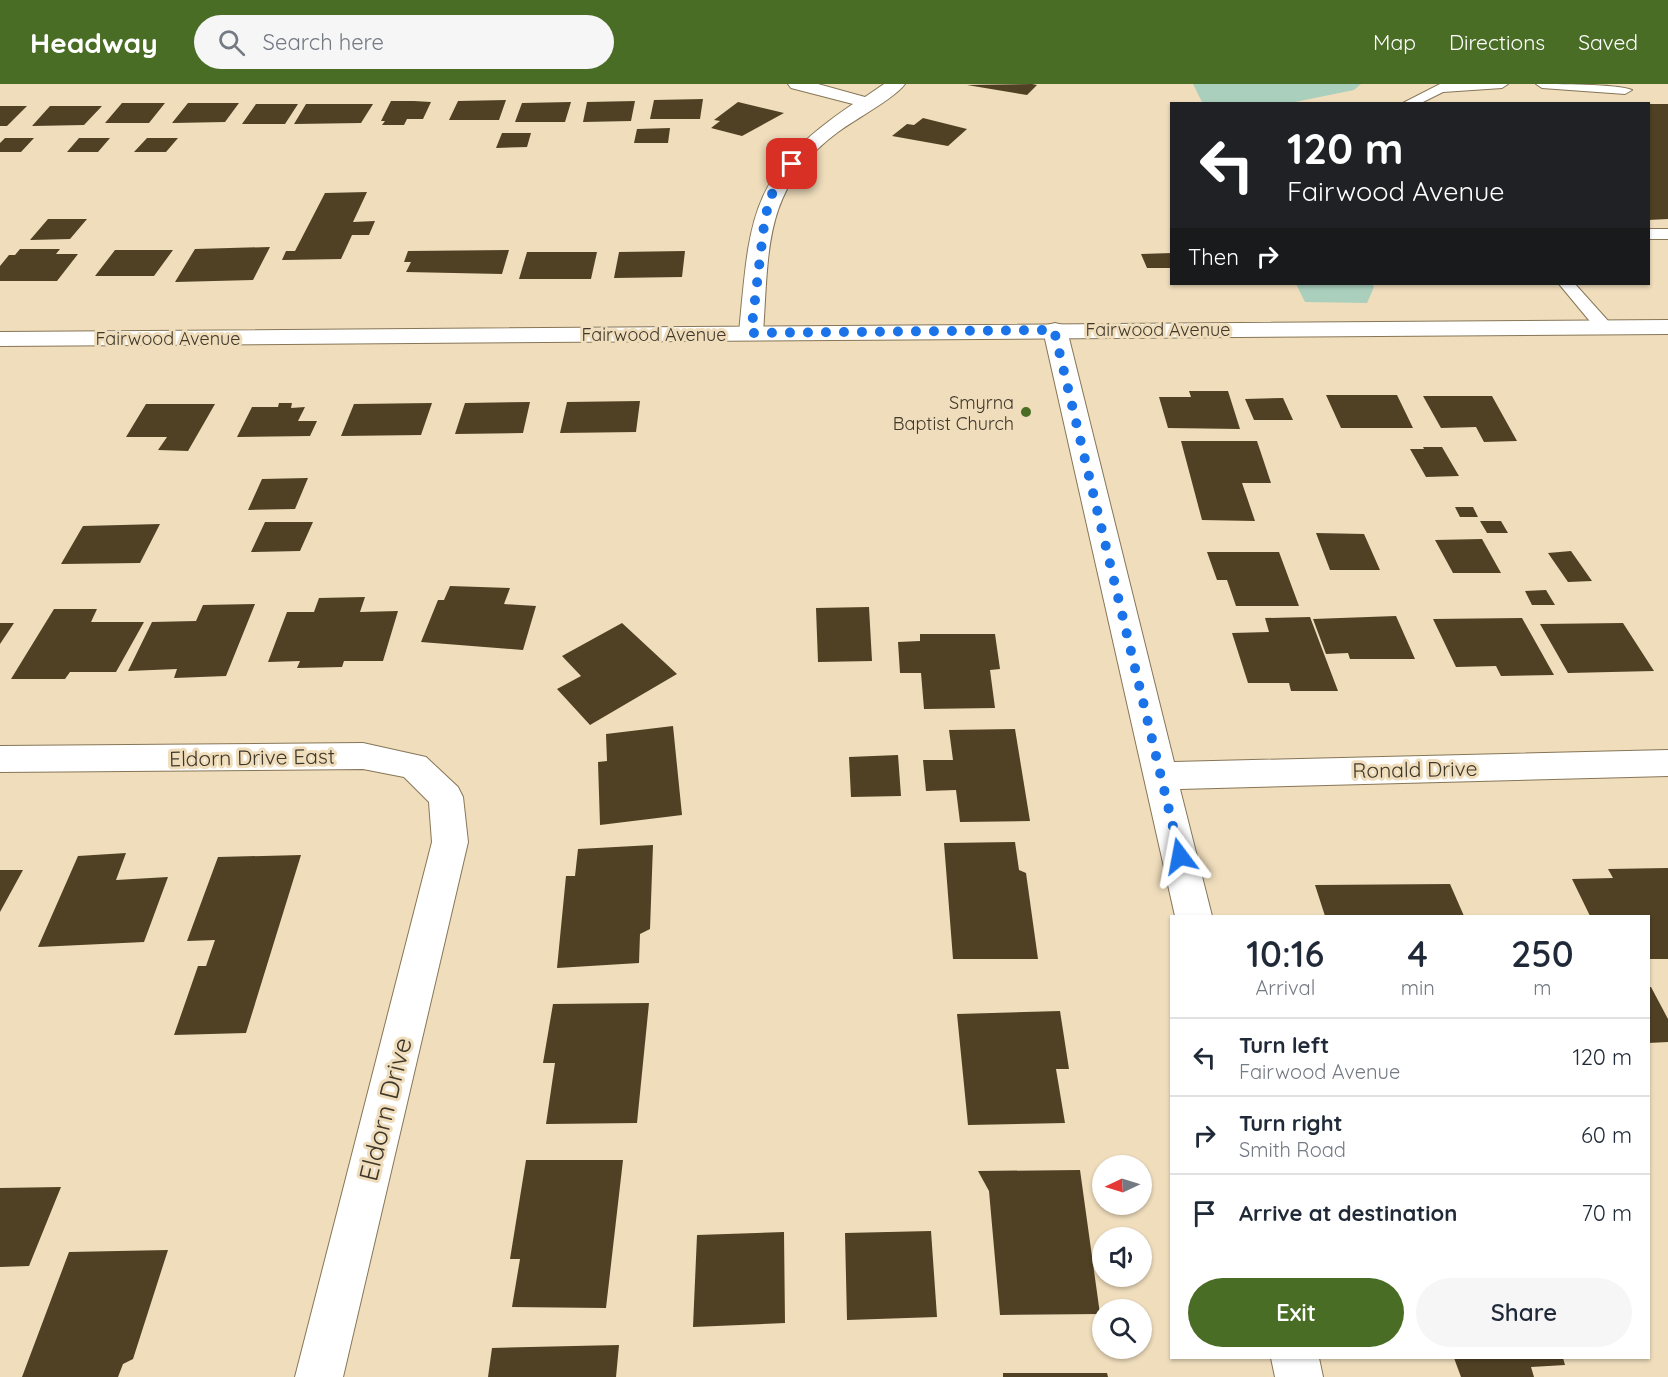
<!DOCTYPE html>
<style>
:root{--surface:#fff;--page:#f6f6f7;--text:#1f2937;--muted:#747a83;--line:#e0e1e3;--accent:#4a6d25}
body{margin:0;font-family:Quicksand,sans-serif;background:var(--page);color:var(--text);height:100vh;display:flex;flex-direction:column;font-size:22px;white-space:nowrap}
*{box-sizing:border-box;margin:0}
p{font-size:20px;color:var(--muted)}
.icon{flex:none;width:33px;height:33px;fill:none;stroke:currentColor;stroke-width:2;stroke-linecap:round;stroke-linejoin:round}
.map{position:relative;flex:1;overflow:hidden}
.panel{position:absolute;left:1170px;top:831px;width:480px;height:444px;display:flex;flex-direction:column;background:var(--surface);border-radius:0px;box-shadow:0 2px 4px #0004}
.panel>*{flex:none}
.hud{position:absolute;left:1170px;top:18px;width:480px;height:183px;border-radius:0px;box-shadow:0 2px 4px #0004;background:#202124;color:#fff;overflow:hidden}
.needle{width:39px;rotate:266deg}
.fabs{position:absolute;left:1092px;top:1071px;display:grid;gap:12px}
.fabs a{display:grid;place-items:center;width:60px;height:60px;border-radius:50%;background:var(--surface);box-shadow:0 2px 4px #0004;font-size:30px}
.pin{position:absolute;display:grid;place-items:center;width:51px;height:51px;color:#fff;margin:-26px;border-radius:12px;box-shadow:0 3px 9px #0006}
.me{position:absolute;width:66px;margin:-33px;rotate:347deg;stroke-linejoin:round;filter:drop-shadow(0 0 4px #0008)}
.turn{display:flex;align-items:center;gap:21px;height:126px;padding:0 18px;font-size:27px}
.turn .icon{width:78px;height:78px;stroke-width:2.5}
.turn b{display:block;font-size:42px;line-height:51px}
.then{display:flex;align-items:center;height:57px;padding:0 18px;background:#0003;gap:12px;font-size:22px}
.eta{display:flex;justify-content:space-evenly;align-items:center;height:102px;text-align:center}
.eta b{font-size:36px;font-weight:600;line-height:42px}
.cta{display:flex;gap:12px;margin-top:auto;padding:12px 18px}
.cta a{flex:1;height:69px;border-radius:36px;background:var(--accent);color:#fff;font-size:24px;font-weight:600;line-height:69px;text-align:center}
.cta a+a{background:var(--page);color:var(--text)}
ul{padding:0;list-style:none}
li{display:flex;align-items:center;gap:18px;height:78px;padding:0 18px;border-top:2px solid var(--line)}
li div{flex:1}
li b{display:block;font-size:22px}
li em{font-style:normal}
header{display:flex;align-items:center;gap:36px;box-sizing:border-box;height:84px;padding:0 30px;background:var(--accent);color:#fff}
header strong{font-size:28px}
nav{display:flex;gap:33px;margin-inline-start:auto;font-size:21px}
.search{width:420px;height:54px;background:var(--page);display:flex;align-items:center;gap:15px;box-sizing:border-box;padding:0 21px;border-radius:33px;color:var(--muted);font-size:22px}
.map>svg:first-child{display:block}
.green{fill:#abcfbd}
.building{fill:#504124}
.lines{fill:none;stroke-linecap:round;stroke-linejoin:round}
.service-casing{stroke:#867657;stroke-width:2}
.minor-casing{stroke:#867657;stroke-width:2}
.tertiary-casing{stroke:#867657;stroke-width:2}
.service{fill:#fff;fill-rule:evenodd}
.minor{fill:#fff;fill-rule:evenodd}
.tertiary{fill:#fff;fill-rule:evenodd}
.route{stroke:#1a73e8;stroke-width:10;stroke-dasharray:0 18}
.poi-dot{fill:#4a6d25;stroke:#efddbc;stroke-width:2}
.labels{text-anchor:middle;dominant-baseline:central;stroke-width:6;stroke-linejoin:round;paint-order:stroke}
.far-street-label{font-size:18px;fill:#3e372a;stroke:#efddbc}
.far-poi-label{font-size:18px;fill:#3e372a;stroke:#efddbc;text-anchor:end}
.street-label{font-size:21px;fill:#3e372a;stroke:#efddbc}
.near-street-label{font-size:26px;fill:#3e372a;stroke:#efddbc}
</style>
<header>
<strong>Headway</strong>
<div class="search"><svg class="icon" aria-label="search" viewBox="0 0 24 24"><circle cx="10" cy="10" r="6"/><path d="M15 15l6 6"/></svg>Search here</div>
<nav><a>Map</a><a>Directions</a><a>Saved</a></nav>
</header>
<div class="map">
<svg width="1668" height="1293" viewBox="0 0 1668 1293">
<rect width="100%" height="100%" fill="#efddbc"/>
<!-- green -->
<path class="green" d="M1193,0H1361L1354,6L1290,19L1203,20Z
M1296,200H1372L1374,203L1367,219L1305,218Z"/>
<!-- building -->
<path class="building" d="M1032,0L1037,1L1027,11L967,1Z
M703,15L700,35H650L654,16Z
M506,16L499,36H449L458,17Z
M391,17H414L431,18L423,35H407L404,41H382L385,37H381Z
M635,17L631,37L583,38L587,18Z
M571,18L565,38H515L522,19Z
M738,18L784,29L742,52L711,44L720,37L714,36Z
M122,19H165L149,39H105Z
M188,19H239L225,38L172,39Z
M256,20H298L285,40H242Z
M306,20H373L361,39L294,40Z
M1648,20H1668V135L1648,136Z
M0,22H27L7,42H0Z
M50,22H102L84,41L32,42Z
M923,34L967,45L948,62L892,52L907,40L914,41Z
M670,44L668,59H634L637,45Z
M502,49H531L527,63L496,64Z
M5,54H34L21,68H0V59Z
M79,54H110L98,68H67Z
M147,54H178L166,68H134Z
M367,108L353,138L375,137L369,151H352L341,175L282,176L286,167H295L325,109Z
M48,135H87L70,155L30,156Z
M270,163L253,196L175,198L195,165Z
M20,165H60L56,170H78L57,197H0V182L9,171H15Z
M115,166H173L154,192H95Z
M509,166L502,190L406,188L411,178H404L408,167Z
M685,167L682,193L614,194L619,168Z
M527,168H597L591,195H519Z
M1172,169V184H1147L1141,170Z
M1189,307H1228L1240,345L1168,344L1159,313H1191Z
M1326,311H1397L1413,344H1341Z
M1423,312H1492L1517,357L1484,358L1476,343L1441,344Z
M1283,314L1293,336H1254L1245,315Z
M640,317L636,348L560,349L567,318Z
M530,318L523,349L455,350L465,319Z
M279,319H292L291,324L305,323L298,337H317L310,352L237,353L252,323H278Z
M432,319L421,351L341,352L354,320Z
M146,320H215L188,367L158,366L167,353H126Z
M1181,357H1257L1271,399H1242L1255,437L1202,436Z
M1423,363H1442L1459,392L1426,393L1410,365H1424Z
M308,394L295,425L248,426L262,395Z
M1455,423H1473L1478,433H1460Z
M1480,437H1501L1508,449H1487Z
M265,438H313L300,467L251,468Z
M160,440L140,479L61,480L83,442Z
M1316,449L1364,450L1380,486H1330Z
M1482,455L1501,489H1453L1435,456Z
M1571,467L1592,497L1568,498L1548,469Z
M1207,468H1279L1299,522H1236L1227,496H1217Z
M450,502L510,504L504,520L536,522L523,566L421,558L438,516H444Z
M1546,506L1555,521H1532L1525,507Z
M365,513L360,528L398,527L383,577H344L342,583L297,584L300,577L268,578L287,528H314L319,514Z
M255,520L226,592L174,594L177,585L128,587L152,538L196,537L203,521Z
M869,523L872,577L818,578L816,524Z
M54,525H97L91,538H144L116,588H70L65,595H11Z
M1396,532L1415,575H1350L1348,569L1326,570L1313,535Z
M1310,533L1338,607H1291L1289,599H1248L1232,549L1269,548L1265,534Z
M1522,534L1554,591L1501,592L1496,582L1456,583L1433,535Z
M0,539H14L0,560Z
M622,539L677,590L590,641L557,605L581,592L562,572Z
M1623,539L1654,587L1568,589L1540,540Z
M920,550H995L1000,585L990,586L995,624L924,625L921,589H900L898,558L920,557Z
M673,642L682,731L600,741L598,678L607,677L606,650Z
M1015,645L1030,737L960,738L956,706L926,707L923,676H953L949,646Z
M898,671L901,712L851,713L849,673Z
M1015,758L1019,786L1026,789L1038,875H953L944,759Z
M653,761L650,845L640,850L639,879L557,884L566,792H575L578,765Z
M126,769L116,796L168,793L144,858L38,863L78,772Z
M301,771L246,949L174,951L198,882H206L215,856L187,857L218,773Z
M1668,784V875H1648V832H1590L1572,795L1613,794L1608,785Z
M0,786H23L0,828Z
M1450,800L1464,832H1325L1315,801Z
M1648,903H1651L1668,935V958L1648,959Z
M649,919L637,1039L546,1040L555,979H543L553,920Z
M1060,927L1069,985H1056L1065,1039L968,1041L957,930Z
M526,1076H623L606,1224L512,1223L520,1175H510Z
M1080,1086L1100,1230L1000,1231L989,1107L978,1087Z
M61,1103L29,1182L0,1183V1104Z
M931,1147L937,1233L847,1236L845,1149Z
M784,1148L785,1239L693,1243L697,1151Z
M168,1166L133,1275L123,1280L118,1293H22L69,1168Z
M619,1261L616,1293H488L492,1264Z
M1454,1274H1563L1565,1281L1531,1283L1534,1293H1461Z
M1003,1289H1107L1108,1293H1003Z"/>
<g class="lines">
<defs>
<path id="service" d="M1440,0H1508L1502,4L1443,8L1419,20H1401Z
M1536,0C1554,0 1619,0 1632,6L1625,10L1542,4Z
M1648,145H1668V155H1648Z
M1559,200H1575L1610,239L1613,243L1610,247H1598Z"/>
<path id="minor" d="M788,0H818L865,13L884,0H905C895,14 854,36 838,48C763,103 769,165 763,249L759,254H743L739,249C750,132 749,90 853,20L791,4Z
M1055,239L1063,241L1067,246L1174,678L1668,666V692L1180,705L1212,832H1175L1043,246L1047,241Z
M363,659L426,673L458,703L463,713L468,758L343,1293H295L432,758L429,718L404,693L363,685L0,688V662Z
M1271,1274H1319L1323,1293H1275Z"/>
<path id="tertiary" d="M1668,236V250L0,262V248Z"/>
</defs>
<!-- service casing -->
<use href="#service" class="service-casing"/>
<!-- minor casing -->
<use href="#minor" class="minor-casing"/>
<!-- tertiary casing -->
<use href="#tertiary" class="tertiary-casing"/>
<!-- service -->
<use href="#service" class="service"/>
<!-- minor -->
<use href="#minor" class="minor"/>
<!-- tertiary -->
<use href="#tertiary" class="tertiary"/>
</g>
<g class="lines">
<!-- route -->
<path class="route" d="M792,80L773,107L765,133L751,249L1054,246L1180,772"/>
</g>
<!-- markers -->
<circle class="poi-dot" cx="1026" cy="328" r="6"/>
<g class="labels">
<!-- far-street labels -->
<g class="far-street-label">
<text x="1158" y="245">Fairwood Avenue</text>
<text x="654" y="250">Fairwood Avenue</text>
<text x="168" y="254">Fairwood Avenue</text>
</g>
<!-- far-poi labels -->
<g class="far-poi-label">
<text x="1014" y="318">Smyrna<tspan x="1014" dy="21">Baptist Church</tspan></text>
</g>
<!-- street labels -->
<g class="street-label">
<text transform="translate(252 673) rotate(-1)">Eldorn Drive East</text>
<text transform="translate(1415 685) rotate(-1)">Ronald Drive</text>
</g>
<!-- near-street labels -->
<g class="near-street-label">
<text transform="translate(385 1025) rotate(-76)">Eldorn Drive</text>
</g>
</g>
</svg>
<div class="fabs">
<a><svg class="needle" viewBox="-14 -14 28 28"><path d="M0-13l5 13h-10z" fill="#e53935"/><path d="M0 13l5-13h-10z" fill="#747a83"/></svg></a>
<a><svg class="icon" aria-label="sound" viewBox="0 0 24 24"><path d="M4 9h4l5-4v14l-5-4H4zM17 9q2 3 0 6"/></svg></a>
<a><svg class="icon" aria-label="search" viewBox="0 0 24 24"><circle cx="10" cy="10" r="6"/><path d="M15 15l6 6"/></svg></a>
</div>
<div class="pin" style="left:792px;top:80px;background:#d93025"><svg class="icon" aria-label="arrive" viewBox="0 0 24 24"><path d="M6 21V4h12l-3 4 3 4H6"/></svg></div>
<svg class="me" style="left:1180px;top:772px" viewBox="-20 -20 40 40"><path d="M0-17L14 15 0 8-14 15z" fill="#1a73e8" stroke="#fff" stroke-width="4"/></svg>
<div class="hud">
<div class="turn"><svg class="icon" aria-label="left" viewBox="0 0 24 24"><path d="M17 20v-9H6M10 6l-5 5 5 5"/></svg><div><b>120 m</b>Fairwood Avenue</div></div>
<div class="then">Then<svg class="icon" aria-label="right" viewBox="0 0 24 24"><path d="M7 20v-9h11M14 6l5 5-5 5"/></svg></div>
</div>
<section class="panel">
<div class="eta">
<div><b>10:16</b><p>Arrival</p></div>
<div><b>4</b><p>min</p></div>
<div><b>250</b><p>m</p></div>
</div>
<ul>
<li><svg class="icon" aria-label="left" viewBox="0 0 24 24"><path d="M17 20v-9H6M10 6l-5 5 5 5"/></svg><div><b>Turn left</b><p>Fairwood Avenue</p></div><em>120 m</em></li>
<li><svg class="icon" aria-label="right" viewBox="0 0 24 24"><path d="M7 20v-9h11M14 6l5 5-5 5"/></svg><div><b>Turn right</b><p>Smith Road</p></div><em>60 m</em></li>
<li><svg class="icon" aria-label="arrive" viewBox="0 0 24 24"><path d="M6 21V4h12l-3 4 3 4H6"/></svg><div><b>Arrive at destination</b></div><em>70 m</em></li>
</ul>
<div class="cta"><a>Exit</a><a>Share</a></div>
</section>
</div>
